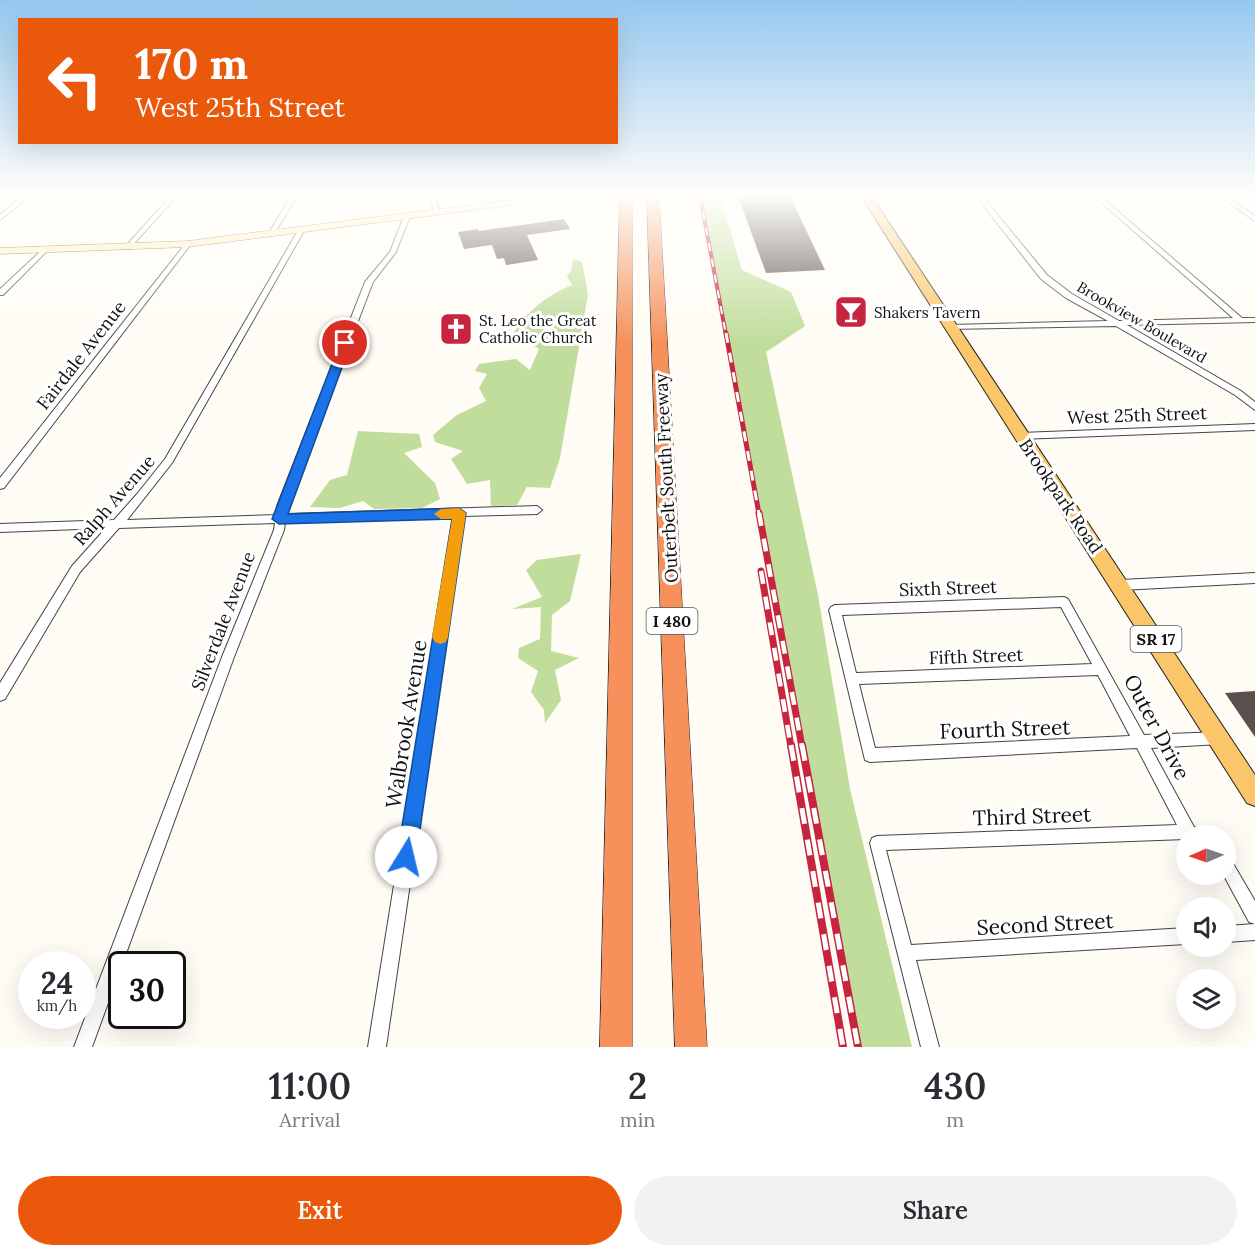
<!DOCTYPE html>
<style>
:root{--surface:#fff;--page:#f2f2f3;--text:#2b2b33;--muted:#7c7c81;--accent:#ea580c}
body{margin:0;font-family:Lora,serif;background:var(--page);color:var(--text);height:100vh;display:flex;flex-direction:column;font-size:22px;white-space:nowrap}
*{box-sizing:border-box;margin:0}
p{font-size:20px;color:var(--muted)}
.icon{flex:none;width:33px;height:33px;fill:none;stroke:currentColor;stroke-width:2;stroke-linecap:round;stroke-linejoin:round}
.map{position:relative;height:1047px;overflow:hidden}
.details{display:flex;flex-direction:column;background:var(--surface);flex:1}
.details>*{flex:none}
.top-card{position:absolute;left:18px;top:18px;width:600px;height:126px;border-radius:0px;box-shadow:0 6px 24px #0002;background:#ea580c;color:#fff;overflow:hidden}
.needle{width:39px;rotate:268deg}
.buttons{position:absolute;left:1176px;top:825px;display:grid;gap:12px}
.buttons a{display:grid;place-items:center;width:60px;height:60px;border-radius:50%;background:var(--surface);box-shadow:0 6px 24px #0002;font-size:30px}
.speed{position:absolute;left:18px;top:951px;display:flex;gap:12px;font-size:30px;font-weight:700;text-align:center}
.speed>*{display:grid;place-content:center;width:78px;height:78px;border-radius:50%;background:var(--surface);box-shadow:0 6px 24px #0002;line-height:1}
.speed small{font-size:15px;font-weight:400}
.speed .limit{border:3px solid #111;border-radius:9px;background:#fff;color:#111}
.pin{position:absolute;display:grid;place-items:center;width:51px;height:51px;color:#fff;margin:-26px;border:3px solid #fff;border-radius:50%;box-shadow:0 2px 6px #0007}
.me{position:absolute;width:66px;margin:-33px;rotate:9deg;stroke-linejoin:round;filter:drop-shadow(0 0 4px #0008)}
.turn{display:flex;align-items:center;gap:21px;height:126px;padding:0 18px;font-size:27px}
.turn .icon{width:78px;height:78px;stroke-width:2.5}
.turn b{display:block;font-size:42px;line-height:51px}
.eta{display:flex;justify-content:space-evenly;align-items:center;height:102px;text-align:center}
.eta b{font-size:36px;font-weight:600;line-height:42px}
.button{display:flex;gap:12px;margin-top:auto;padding:12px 18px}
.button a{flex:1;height:69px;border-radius:36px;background:var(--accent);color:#fff;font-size:24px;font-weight:600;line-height:69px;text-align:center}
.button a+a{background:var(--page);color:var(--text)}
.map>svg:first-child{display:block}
.forest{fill:#c0dd9b}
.building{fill:#5a504d}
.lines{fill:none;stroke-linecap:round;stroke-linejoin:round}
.minor-casing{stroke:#444;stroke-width:2}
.secondary-casing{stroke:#333;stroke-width:1}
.primary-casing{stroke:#222;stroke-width:2}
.motorway-casing{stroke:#222;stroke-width:1}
.minor{fill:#fff;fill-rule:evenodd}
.secondary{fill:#ffedb0;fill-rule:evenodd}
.primary{fill:#fbc669;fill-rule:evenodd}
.motorway{fill:#f7905b;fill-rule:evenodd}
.rail-far3-casing{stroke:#c6243f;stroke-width:4}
.rail-far2-casing{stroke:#c6243f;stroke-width:5}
.rail-far1-casing{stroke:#c6243f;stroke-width:7}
.rail-casing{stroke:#c6243f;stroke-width:8}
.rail-far3{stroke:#fff;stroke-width:2;stroke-dasharray:8;stroke-linecap:butt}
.rail-far2{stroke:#fff;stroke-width:3;stroke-dasharray:10;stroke-linecap:butt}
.rail-far1{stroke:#fff;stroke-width:4.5;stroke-dasharray:13;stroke-linecap:butt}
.rail{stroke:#fff;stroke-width:5;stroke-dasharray:16;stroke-linecap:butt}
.route{fill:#1a73e8;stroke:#114b97;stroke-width:1.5}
.slow{fill:#f59e0b}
.labels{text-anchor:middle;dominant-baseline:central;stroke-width:6;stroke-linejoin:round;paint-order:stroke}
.far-poi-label{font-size:15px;fill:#111;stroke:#fff;text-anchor:start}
.far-street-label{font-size:15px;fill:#111;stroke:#fff}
.shield{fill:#fff;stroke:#585858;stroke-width:1.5}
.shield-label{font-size:16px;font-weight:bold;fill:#111}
.street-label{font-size:18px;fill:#111;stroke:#fff}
.near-street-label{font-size:21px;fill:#111;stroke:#fff}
</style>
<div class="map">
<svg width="1255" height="1047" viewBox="0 0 1255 1047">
<rect width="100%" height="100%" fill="#fffcf5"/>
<!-- forest -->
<path class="forest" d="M700,196H720L742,270L791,292L805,326L766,352L818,595L850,789L912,1047H858Z
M573,259L582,262L588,294L560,458L550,488L527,487L517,505L491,506L490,480L467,484L451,459L463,451L435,442L433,435L457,415L486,401L479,388L487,374L475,371L479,364L516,359L530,370L539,349L513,334C528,310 546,296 572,285L567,276L571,271Z
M358,431L419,434L422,447L404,453L435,483L440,499L422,508L374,509L363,501L340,508L310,507L330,480L347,475Z
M581,554L570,601L552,615L551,651L579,658L555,670L561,700L545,723L544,710L531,692L538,671L518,658L519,648L540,639L541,607L512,609L542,597L526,570L537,560Z"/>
<!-- building -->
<path class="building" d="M738,196H790L825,270L766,273Z
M564,219L570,229L527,235L538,260L506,265L504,258L497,259L492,245L464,249L458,232L478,229L479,231Z
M858,304L865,318L844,319L838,305Z
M1255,691V737L1225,693Z"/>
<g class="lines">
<defs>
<path id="minor" d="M23,196H30L0,220V215Z
M171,196H177L129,249H125V247Z
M291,196H297L274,234H270L269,233Z
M430,196H436L439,213L434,212Z
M976,196H982L1047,275L1072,294L1119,321L1233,318L1094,196H1100L1242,318H1255V322L1127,325L1241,391L1255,402V410L1235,395L1116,326L947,329V325H950L1108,321L1066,298L1041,279Z
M1219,196H1226L1255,216V221Z
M407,214L410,216L396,252L373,282L287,506L286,514L537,506L542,510L537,514L464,516L386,1047H368L453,517L285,522L284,530L234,657L92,1047H74L222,657L274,530L275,523L119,528L80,572L5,699L0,701V683L72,566L106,528L0,532V524L114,520L137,494L165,459L299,229L302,227L305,229L172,463L127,520L276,515L277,506L365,282L390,252L404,216Z
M186,243L191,244L4,488L0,489V478Z
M43,249L48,250L3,295H0V289Z
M1255,424V430L1020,439L1015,436L1020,433Z
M1255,573V583L1121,590L1117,588L1115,585L1117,582L1121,580Z
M1064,597L1068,599L1144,735L1220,732L1225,733L1227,738L1225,743L1220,744L1151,748L1194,827L1203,831L1205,836H1186V839L886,850L911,945L1186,928V944L916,960L939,1047H921L870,843L872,838L877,836L1177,825L1137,748L870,762L865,760L829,610L831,607L835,605ZM1061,607L1092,664L856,673L842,615ZM1098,675L1130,736L875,748L859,684Z
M1226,857L1231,860L1255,901V924L1249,922L1223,874H1226Z
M1255,924V940L1226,942V926Z"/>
<path id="secondary" d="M541,196H564L560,199L188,247L0,254V248L188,241Z"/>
<path id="primary" d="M861,196H871L1255,775V806L1247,803Z"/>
<path id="motorway" d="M620,196H632V1047H600Z
M647,196H659L707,1047H675Z"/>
</defs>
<!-- minor casing -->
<use href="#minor" class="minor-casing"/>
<!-- secondary casing -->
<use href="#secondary" class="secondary-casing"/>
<!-- primary casing -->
<use href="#primary" class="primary-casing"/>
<!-- motorway casing -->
<use href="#motorway" class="motorway-casing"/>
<!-- minor -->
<use href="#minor" class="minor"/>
<!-- secondary -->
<use href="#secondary" class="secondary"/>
<!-- primary -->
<use href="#primary" class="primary"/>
<!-- motorway -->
<use href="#motorway" class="motorway"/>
<defs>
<path id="rail-far3" d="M700,196L726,335"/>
<path id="rail-far2" d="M726,333L759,514"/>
<path id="rail-far1" d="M759,513L802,747
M761,571L791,747"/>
<path id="rail" d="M791,745L843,1047
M802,745L858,1047"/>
</defs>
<!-- rail-far3 casing -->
<use href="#rail-far3" class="rail-far3-casing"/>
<!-- rail-far2 casing -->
<use href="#rail-far2" class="rail-far2-casing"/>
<!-- rail-far1 casing -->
<use href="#rail-far1" class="rail-far1-casing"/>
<!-- rail casing -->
<use href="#rail" class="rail-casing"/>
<!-- rail-far3 -->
<use href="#rail-far3" class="rail-far3"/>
<!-- rail-far2 -->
<use href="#rail-far2" class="rail-far2"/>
<!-- rail-far1 -->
<use href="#rail-far1" class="rail-far1"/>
<!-- rail -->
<use href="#rail" class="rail"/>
</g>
<!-- sky -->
<linearGradient id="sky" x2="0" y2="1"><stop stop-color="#95c8ee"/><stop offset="0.57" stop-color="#fffefa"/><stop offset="1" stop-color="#fffefa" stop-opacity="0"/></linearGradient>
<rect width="1255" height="342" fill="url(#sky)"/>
<!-- route -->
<path class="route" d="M345,340L351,343L288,514L459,508L466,513L416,857L413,864L406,867L400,864L397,857L452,519L279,524L272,519L340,343Z"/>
<!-- slow -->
<path class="slow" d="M459,508L466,513L448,637L446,642L440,644L435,642L432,637L452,519H441L434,514L441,509Z"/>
<!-- icons -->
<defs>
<symbol id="bar-square" viewBox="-11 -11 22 22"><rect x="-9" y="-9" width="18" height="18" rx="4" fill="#c6243f" stroke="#fff"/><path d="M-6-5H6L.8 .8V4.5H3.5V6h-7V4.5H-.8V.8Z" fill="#fff"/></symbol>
<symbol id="church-square" viewBox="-11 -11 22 22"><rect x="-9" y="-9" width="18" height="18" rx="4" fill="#c6243f" stroke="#fff"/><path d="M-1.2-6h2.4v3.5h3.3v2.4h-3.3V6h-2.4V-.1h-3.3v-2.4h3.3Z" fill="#fff"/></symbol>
</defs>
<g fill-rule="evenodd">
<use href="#bar-square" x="832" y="293" width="38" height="38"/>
<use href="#church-square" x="437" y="310" width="38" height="38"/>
</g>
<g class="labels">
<!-- far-poi labels -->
<g class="far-poi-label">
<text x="874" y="312">Shakers Tavern</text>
<text x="479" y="320">St. Leo the Great<tspan x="479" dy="17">Catholic Church</tspan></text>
</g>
<!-- far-street labels -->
<g class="far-street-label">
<text transform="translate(1142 322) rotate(30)">Brookview Boulevard</text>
</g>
<!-- shield labels -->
<g class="shield">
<rect x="646.5" y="608" width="51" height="26" rx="4.5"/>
<rect x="1130.5" y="626" width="51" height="26" rx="4.5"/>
</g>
<g class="shield-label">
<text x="672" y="621">I 480</text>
<text x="1156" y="639">SR 17</text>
</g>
<!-- street labels -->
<g class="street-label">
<text transform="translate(81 355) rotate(-52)">Fairdale Avenue</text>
<text transform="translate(1137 415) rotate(-2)">West 25th Street</text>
<text transform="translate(666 478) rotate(-93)">Outerbelt South Freeway</text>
<text transform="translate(1061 496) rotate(56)">Brookpark Road</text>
<text transform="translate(114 500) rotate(-49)">Ralph Avenue</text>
<text transform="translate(948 588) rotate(-2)">Sixth Street</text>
<text transform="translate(223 621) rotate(-69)">Silverdale Avenue</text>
<text transform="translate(976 656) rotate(-2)">Fifth Street</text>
</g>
<!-- near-street labels -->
<g class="near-street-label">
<text transform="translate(406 724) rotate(-81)">Walbrook Avenue</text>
<text transform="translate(1157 727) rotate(62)">Outer Drive</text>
<text transform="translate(1005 729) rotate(-2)">Fourth Street</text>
<text transform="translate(1032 816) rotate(-2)">Third Street</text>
<text transform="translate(1045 924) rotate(-3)">Second Street</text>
</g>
</g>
</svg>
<div class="buttons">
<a><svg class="needle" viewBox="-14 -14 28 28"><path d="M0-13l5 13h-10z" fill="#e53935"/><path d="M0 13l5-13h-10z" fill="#7c7c81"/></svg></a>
<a><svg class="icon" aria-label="sound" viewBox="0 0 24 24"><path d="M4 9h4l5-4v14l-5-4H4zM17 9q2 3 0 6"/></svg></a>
<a><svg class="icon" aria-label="layers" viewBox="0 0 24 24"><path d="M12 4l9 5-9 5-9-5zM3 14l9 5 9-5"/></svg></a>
</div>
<div class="speed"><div>24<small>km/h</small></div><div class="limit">30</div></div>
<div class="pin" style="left:345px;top:343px;background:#d93025"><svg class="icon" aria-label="arrive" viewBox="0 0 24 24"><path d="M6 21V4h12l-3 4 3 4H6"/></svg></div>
<svg class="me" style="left:406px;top:857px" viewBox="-20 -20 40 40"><circle r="19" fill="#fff"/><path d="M0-13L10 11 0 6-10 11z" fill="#1a73e8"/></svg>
<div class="top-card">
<div class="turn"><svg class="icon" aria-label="left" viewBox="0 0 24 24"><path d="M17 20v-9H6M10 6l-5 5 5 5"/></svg><div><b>170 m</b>West 25th Street</div></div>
</div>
</div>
<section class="details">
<div class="eta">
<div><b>11:00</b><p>Arrival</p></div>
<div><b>2</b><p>min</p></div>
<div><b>430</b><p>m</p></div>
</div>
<div class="button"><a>Exit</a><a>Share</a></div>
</section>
